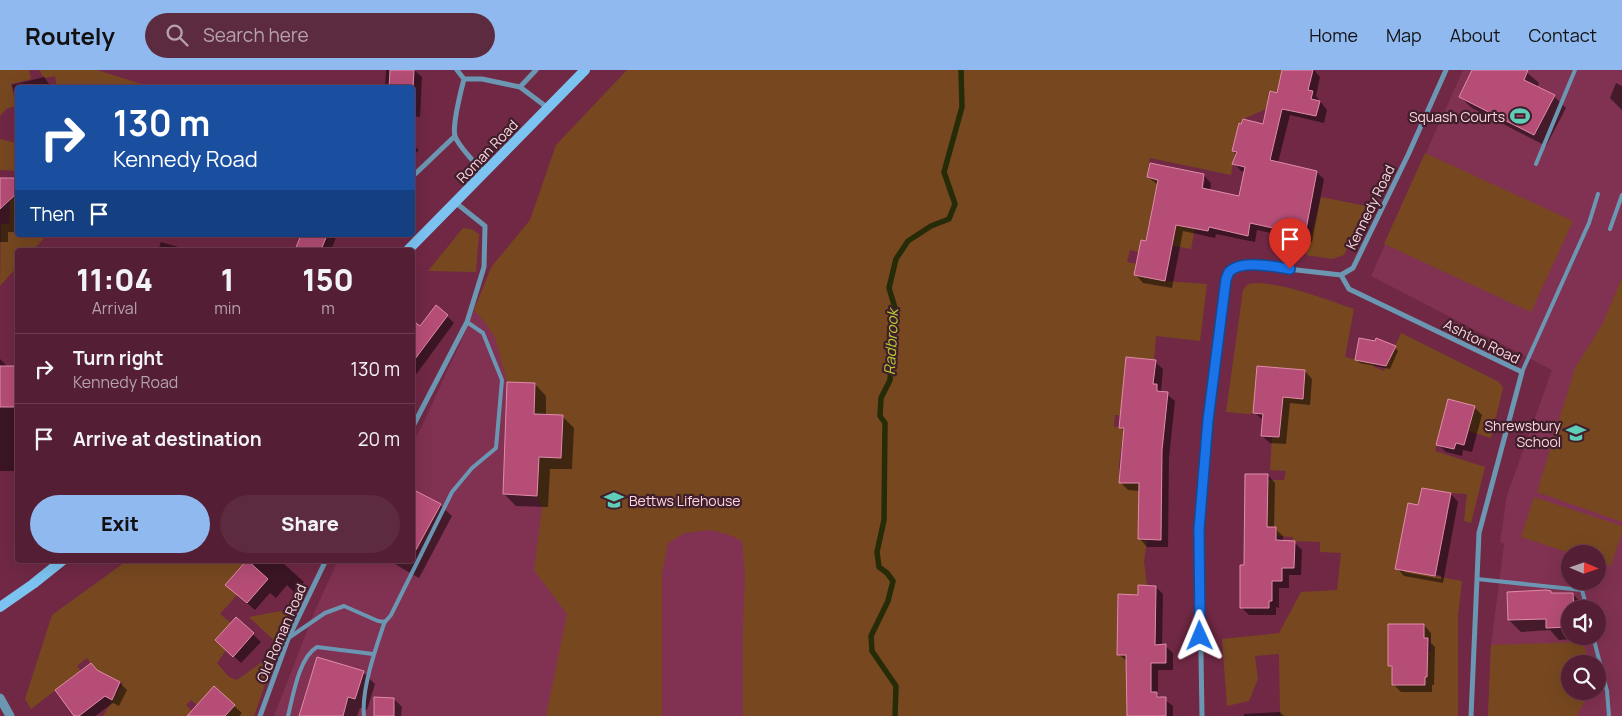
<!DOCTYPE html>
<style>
:root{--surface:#541e34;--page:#5d2b40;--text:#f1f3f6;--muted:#b5a2ac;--line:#6a3c4f;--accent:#90b9f0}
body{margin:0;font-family:Manrope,sans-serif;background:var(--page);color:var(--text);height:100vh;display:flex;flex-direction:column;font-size:19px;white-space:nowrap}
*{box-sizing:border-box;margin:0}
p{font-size:16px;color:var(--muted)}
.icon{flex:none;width:28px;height:28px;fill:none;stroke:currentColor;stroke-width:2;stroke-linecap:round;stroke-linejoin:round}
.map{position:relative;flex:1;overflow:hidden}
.panel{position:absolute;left:15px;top:178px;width:400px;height:315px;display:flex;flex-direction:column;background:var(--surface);border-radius:5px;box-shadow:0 5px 20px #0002,0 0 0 1px var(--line)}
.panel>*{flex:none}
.banner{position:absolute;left:15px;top:15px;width:400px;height:152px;border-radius:5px;box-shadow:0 5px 20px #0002,0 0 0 1px var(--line);background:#1a4fa0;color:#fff;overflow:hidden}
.needle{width:32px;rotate:92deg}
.controls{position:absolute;left:1561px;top:475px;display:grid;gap:10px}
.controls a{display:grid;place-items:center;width:45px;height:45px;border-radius:50%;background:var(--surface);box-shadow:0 5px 20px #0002,0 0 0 1px var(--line);font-size:25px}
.pin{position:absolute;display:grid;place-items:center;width:42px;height:42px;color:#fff;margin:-51px -21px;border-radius:50% 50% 50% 0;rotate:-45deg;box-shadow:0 0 5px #0007}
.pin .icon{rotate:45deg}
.me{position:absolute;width:55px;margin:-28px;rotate:359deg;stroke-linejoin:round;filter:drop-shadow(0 0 4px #0008)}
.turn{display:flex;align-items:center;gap:18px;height:105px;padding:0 15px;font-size:22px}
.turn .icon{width:65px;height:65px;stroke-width:2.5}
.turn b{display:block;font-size:35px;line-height:42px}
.then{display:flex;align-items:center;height:48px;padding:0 15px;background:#0003;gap:10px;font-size:19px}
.eta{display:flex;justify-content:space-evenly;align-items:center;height:85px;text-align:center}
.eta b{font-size:30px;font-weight:800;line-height:35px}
.button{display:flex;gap:10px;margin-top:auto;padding:10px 15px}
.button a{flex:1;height:58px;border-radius:30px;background:var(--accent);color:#111;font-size:20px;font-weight:800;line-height:58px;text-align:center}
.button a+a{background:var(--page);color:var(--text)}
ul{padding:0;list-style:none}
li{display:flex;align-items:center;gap:15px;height:70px;padding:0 15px;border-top:1px solid var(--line)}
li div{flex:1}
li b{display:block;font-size:19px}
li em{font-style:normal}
header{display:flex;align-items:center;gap:30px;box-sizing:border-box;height:70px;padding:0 25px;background:var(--accent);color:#111}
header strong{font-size:24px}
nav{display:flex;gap:28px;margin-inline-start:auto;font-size:18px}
.search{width:350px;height:45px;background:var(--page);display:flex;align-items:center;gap:12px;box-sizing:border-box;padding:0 18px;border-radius:28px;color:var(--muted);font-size:19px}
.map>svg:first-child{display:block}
.built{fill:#813151;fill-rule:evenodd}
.green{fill:#774820;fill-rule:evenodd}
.shadow{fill:#0007;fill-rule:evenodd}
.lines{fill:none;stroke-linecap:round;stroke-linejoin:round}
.stream{stroke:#262c07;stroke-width:5.5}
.building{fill:#b54d76;stroke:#e08da9}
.service{stroke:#6b97b3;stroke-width:4}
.minor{stroke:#6b97b3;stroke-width:5}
.tertiary{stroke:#6b97b3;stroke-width:9}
.secondary{stroke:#7dc3f1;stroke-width:10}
.route-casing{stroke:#114b97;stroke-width:12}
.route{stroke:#1a73e8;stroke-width:9}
.labels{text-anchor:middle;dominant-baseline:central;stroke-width:4.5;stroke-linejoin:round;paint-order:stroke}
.poi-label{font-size:14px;fill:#fcd7e2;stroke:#401f2b;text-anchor:end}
.street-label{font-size:14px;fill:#fcd7e2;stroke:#401f2b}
.water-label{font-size:15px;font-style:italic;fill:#b5cc32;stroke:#401f2b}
</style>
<header>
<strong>Routely</strong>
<div class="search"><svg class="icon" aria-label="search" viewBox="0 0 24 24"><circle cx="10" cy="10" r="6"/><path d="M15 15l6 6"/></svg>Search here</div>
<nav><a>Home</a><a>Map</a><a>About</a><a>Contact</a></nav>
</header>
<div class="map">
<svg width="1622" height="646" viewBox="0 0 1622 646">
<rect width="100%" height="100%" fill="#702845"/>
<!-- built -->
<path class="built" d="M1463,0H1622V646H1488L1491,575L1504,474L1500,472L1507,425L1552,300L1371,206ZM1570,484H1598V511H1570ZM1570,539H1598V566H1570ZM1570,594H1598V621H1570Z
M492,196L829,252L815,646H274L314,543L338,490H412L413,371L421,358L461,271Z"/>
<!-- green -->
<path class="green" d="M0,0H29L31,9L11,14L16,36L6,39L0,46Z
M40,0H97L151,17H57L55,6L45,8L44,6H42Z
M627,0H1282L1277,23L1270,22L1266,39L1243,49L1241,54L1239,53L1232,81L1235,82L1231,105L1150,88L1147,107L1158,110L1150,149L1195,158L1191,179L1141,170L1139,182L1130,180L1127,192L1137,194L1135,205L1165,211L1207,214L1200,271L1156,266L1154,290L1126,287L1123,318L1136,319L1143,347L1115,345L1114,357L1124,358L1119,393V413H1148L1138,469L1147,470L1144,492L1147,515H1138V525H1118L1117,558L1143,575L1127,600V646H743V556L745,504L742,471L730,465L711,460L685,463L668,473L662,503V646H546L567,544L534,500L542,438L537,426L539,387L561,388L563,345L534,344L535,313L507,312L495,267L486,254L474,240L492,196L530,150L556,75Z
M0,69L17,73V101L0,100Z
M1425,83L1573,151L1531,242L1384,174Z
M10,122H17L18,165H47L33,180H18L17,197L0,216L1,154H9Z
M1321,127L1366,136L1344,185L1332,189L1306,185Z
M463,158L471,159L479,164L476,202L428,201Z
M1622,207V452L1537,422L1575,298L1603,253Z
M1257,213C1287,214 1325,229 1354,239L1345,287L1369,293L1377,289L1374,297L1384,301L1401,263L1499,312L1503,318L1491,368L1468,361L1474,336L1448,329L1435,381L1485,397L1471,453L1464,451L1467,424L1451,423L1422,418L1418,435L1408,434L1396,499L1462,511L1458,546V646H1280L1279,584L1255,586L1258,609L1249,631L1227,636L1222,569L1279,563L1301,522L1337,520L1341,483L1320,482V472L1293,471V467L1276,466V457H1267L1268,410H1284L1286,401L1270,400L1272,367H1279L1283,327L1303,328L1305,300L1257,296L1253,343L1248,344L1226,342L1243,220L1248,214ZM1424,554V568H1430L1431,582H1422L1427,593V607L1392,615V596H1388Z
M1534,427L1622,456V462L1611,496L1598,492V484H1573L1521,467Z
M128,490H247L226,514L237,525L220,544L231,553L218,568V573L226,580L217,593L229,607L237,610L272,585L275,586L254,646H225L235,635L214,616L197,635L191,630L186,635L197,646H103L123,613L99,604L87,588L77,596L82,602H79L31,639L25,629L52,545Z
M281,541L290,547L279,575L249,547Z
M1583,572L1589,594H1570V621H1596L1597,623L1588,625L1577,646H1488L1491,575Z"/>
<!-- shadow -->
<path class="shadow" d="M386,0H414L422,7L420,47L412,46V18H385Z
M1284,0H1314L1320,7L1316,26L1327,40L1324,53L1290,45L1278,93L1316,102L1324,109L1312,172L1257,160L1255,172L1216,164L1215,168L1183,161L1172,218L1143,213L1136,205L1147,172L1158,115L1148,107L1204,106L1211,113L1210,121L1240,127L1246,102L1241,101L1234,93L1237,85L1233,81L1264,55L1278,25ZM1202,109H1205L1202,125Z
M1473,0H1524L1539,13L1537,18L1554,26L1566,38L1546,76L1472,38L1460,27Z
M44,7L52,18H18V38L12,15Z
M1616,13L1622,16V40L1610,28Z
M412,74L419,80L412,87Z
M0,109H18L16,162H8V172H0Z
M302,165H337L331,180H297Z
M161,172L185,179L186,180H158Z
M447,246L454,253L412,310V256L420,258Z
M1395,277L1398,281L1390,299L1360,293L1356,290Z
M0,289L8,297H18V352H14L15,401H0Z
M1155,292L1163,299L1161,320L1175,331L1169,388L1168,477H1147L1140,469V421L1128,420L1121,413L1125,362L1120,357Z
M1305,301L1312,309L1310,335L1290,333L1286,374L1270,373L1262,366L1263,350L1254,342Z
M535,314L546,326V345L562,346L574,358L572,399H550L548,437L516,436L504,424Z
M1474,337L1482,345L1472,382L1463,380L1462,386L1446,382L1438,374Z
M1268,405L1275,413L1274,458L1283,466V472H1294L1302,480L1301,505H1289V518H1279V538L1276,537V545H1249L1241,537L1245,496Z
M412,420L440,435L452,446L419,508L388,490H412Z
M1451,424L1458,432L1443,513L1404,506L1397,498L1419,437ZM1404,499L1441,506V509L1404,502Z
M246,490H286L283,493L304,512L294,522L287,515L276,528L270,523L255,540L234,522L247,491Z
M1156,517L1163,524L1162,576H1165L1173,583V600H1158V625L1173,636V646H1128V592L1118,584L1139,526Z
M1550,522L1553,524H1573L1584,536L1585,539H1570V566H1586V568L1559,570L1550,560L1521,562L1509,550Z
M237,549L261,572L241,593L225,578Z
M1424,555L1431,563V573L1435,577L1434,615H1432V622H1401L1393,614V599L1389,595Z
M363,602L375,614L367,640L360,638L357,646H301Z
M99,603L120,613L127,620L119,636L113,633L95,646H76Z
M394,629L402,637L401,646H375Z
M234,636L242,643L239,646H197Z
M1280,642L1284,646H1244V644Z"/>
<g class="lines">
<!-- stream -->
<path class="stream" d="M895,646L896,616L872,581L871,566L888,531L893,511L887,503L879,497L877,482L884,450L885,353L880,346L881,328L890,310L895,238L889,218L896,189L908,171L931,156L949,149L955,134L944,102L962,37L961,0"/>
</g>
<!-- building -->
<path class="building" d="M390,0H414L413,18H389Z
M1282,0H1313L1308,20L1313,21L1311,29L1320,31L1316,46L1282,39L1270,90L1317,101L1305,165L1250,153L1248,166L1209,157L1208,161L1176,155L1165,211L1134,205L1141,170L1146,171L1158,110L1147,107L1150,93L1204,104L1202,118L1239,126L1245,97L1232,94L1237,82L1232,81L1239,53L1241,54L1243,49L1263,54L1270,21L1277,23Z
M1472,0H1528L1524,10L1555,25L1534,65L1459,27Z
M0,108H18V122L0,139Z
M301,165H327L321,180H295Z
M436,235L448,245L412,293V250L420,256Z
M1359,268L1375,271L1376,268L1396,276L1386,296L1355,290Z
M1126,287L1156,290L1153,314H1157V321L1168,322L1162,380L1161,470L1138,469L1139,413H1119L1124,358H1119Z
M0,296H18V337H0Z
M1257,296L1305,300L1303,329L1283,327L1279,367L1261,366L1263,344L1253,343Z
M507,312L535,313L534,344L563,345L561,388L539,387L537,426L503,424Z
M1448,329L1475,336L1464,375L1456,373L1454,379L1436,375Z
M1245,404H1268L1267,457H1276V470L1295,471L1294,498H1282V511H1272V531H1269V538H1240V495H1244Z
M1422,418L1451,423L1435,506L1395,499L1408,433L1418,435Z
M412,419L441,434L412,487Z
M247,490L268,509L247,533L225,515Z
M1138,515L1156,516L1155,575L1166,574V593H1151V622H1157V627H1166V646H1127L1126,585H1117L1118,524L1138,525Z
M1546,520L1551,521V523H1573L1574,539H1570V557L1546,558V549L1508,550L1507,522Z
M236,547L254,563L233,587L215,570Z
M1388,554H1424V568H1428L1427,607H1425V615H1392V596H1388Z
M317,587L364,601L355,629L348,627L343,646H299Z
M91,593L97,600L120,612L112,630L105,626L79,646H74L55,620Z
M214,616L235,635L225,646H187Z
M374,627L394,628V646H374Z"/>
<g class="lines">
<!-- service -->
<path class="service" d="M1536,94L1575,0
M1610,159L1622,125
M1522,302L1589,153L1598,124
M1477,509L1582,520L1587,539
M1593,566L1607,621L1609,646
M290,567L325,543L344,536L378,551L385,552L391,545L452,422L472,398L496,378L502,310L483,263L467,252
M288,646C293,626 299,587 317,577L373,584
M364,646C361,620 376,577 385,551"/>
<!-- minor -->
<path class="minor" d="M457,0L464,9
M464,9C461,20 452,56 455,66C458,76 477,95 484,103
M464,9H482L520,17L548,38
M520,17L536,0
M412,107L455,66
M1341,205L1349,219L1522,302L1479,463L1471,646
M412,358L467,252L484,197L485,156L456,133
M260,646L288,569L326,490
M1202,646L1199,459L1208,350L1226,209C1232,197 1239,196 1252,195L1341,205L1353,198L1408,85L1446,0"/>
<!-- tertiary -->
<path class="tertiary" d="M0,628L10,646"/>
<!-- secondary -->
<path class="secondary" d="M408,180L585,0
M0,537L33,514L63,490"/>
</g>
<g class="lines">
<defs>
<path id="route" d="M1200,566L1199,459L1208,350L1226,209C1227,207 1228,204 1229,202C1241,189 1275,197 1290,199"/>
</defs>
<!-- route casing -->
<use href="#route" class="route-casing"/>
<!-- route -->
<use href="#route" class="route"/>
</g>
<!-- icons -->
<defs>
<symbol id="stadium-bare" viewBox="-9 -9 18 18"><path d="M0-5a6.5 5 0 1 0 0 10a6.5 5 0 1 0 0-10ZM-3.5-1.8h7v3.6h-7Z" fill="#5eceb8" stroke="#401f2b" stroke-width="2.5" paint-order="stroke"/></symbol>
<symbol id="school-bare" viewBox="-9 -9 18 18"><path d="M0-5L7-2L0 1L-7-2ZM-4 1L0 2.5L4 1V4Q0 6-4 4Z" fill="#5eceb8" stroke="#401f2b" stroke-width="2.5" paint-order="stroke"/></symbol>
</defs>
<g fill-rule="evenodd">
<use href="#stadium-bare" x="1506" y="32" width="28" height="28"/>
<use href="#school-bare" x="1562" y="349" width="28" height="28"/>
<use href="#school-bare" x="600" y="416" width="28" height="28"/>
</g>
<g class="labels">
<!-- poi labels -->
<g class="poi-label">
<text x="1505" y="46">Squash Courts</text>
<text x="1561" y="355">Shrewsbury<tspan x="1561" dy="16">School</tspan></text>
<text x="629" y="430" text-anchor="start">Bettws Lifehouse</text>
</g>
<!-- street labels -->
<g class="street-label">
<text transform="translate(487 81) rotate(-46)">Roman Road</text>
<text transform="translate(1370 137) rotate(-64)">Kennedy Road</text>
<text transform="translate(1482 271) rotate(26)">Ashton Road</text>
<text transform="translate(281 563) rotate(-67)">Old Roman Road</text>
</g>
<!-- water labels -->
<g class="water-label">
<text transform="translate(891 272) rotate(-87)">Radbrook</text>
</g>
</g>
</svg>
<div class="controls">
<a><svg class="needle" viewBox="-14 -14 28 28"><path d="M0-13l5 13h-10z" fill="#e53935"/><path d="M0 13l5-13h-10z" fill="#b5a2ac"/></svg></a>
<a><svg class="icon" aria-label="sound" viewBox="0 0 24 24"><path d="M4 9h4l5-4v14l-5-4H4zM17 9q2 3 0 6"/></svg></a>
<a><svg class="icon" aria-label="search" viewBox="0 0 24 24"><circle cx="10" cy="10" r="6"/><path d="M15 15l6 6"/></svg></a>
</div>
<div class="pin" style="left:1290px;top:199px;background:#d93025"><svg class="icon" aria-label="arrive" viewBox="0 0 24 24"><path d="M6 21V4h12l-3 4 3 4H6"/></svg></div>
<svg class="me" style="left:1200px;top:566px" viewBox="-20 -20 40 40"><path d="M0-17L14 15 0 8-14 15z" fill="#1a73e8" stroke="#fff" stroke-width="4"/></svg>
<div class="banner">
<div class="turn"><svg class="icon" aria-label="right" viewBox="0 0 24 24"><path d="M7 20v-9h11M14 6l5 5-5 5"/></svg><div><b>130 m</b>Kennedy Road</div></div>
<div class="then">Then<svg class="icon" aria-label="arrive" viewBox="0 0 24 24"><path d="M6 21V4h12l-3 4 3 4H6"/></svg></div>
</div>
<section class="panel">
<div class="eta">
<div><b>11:04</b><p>Arrival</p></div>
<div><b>1</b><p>min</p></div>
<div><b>150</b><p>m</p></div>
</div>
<ul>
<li><svg class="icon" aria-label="right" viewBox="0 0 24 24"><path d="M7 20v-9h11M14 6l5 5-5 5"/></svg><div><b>Turn right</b><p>Kennedy Road</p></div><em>130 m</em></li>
<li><svg class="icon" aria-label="arrive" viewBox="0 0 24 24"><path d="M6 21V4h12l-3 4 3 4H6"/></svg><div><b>Arrive at destination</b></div><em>20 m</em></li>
</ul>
<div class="button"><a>Exit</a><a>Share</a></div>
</section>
</div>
